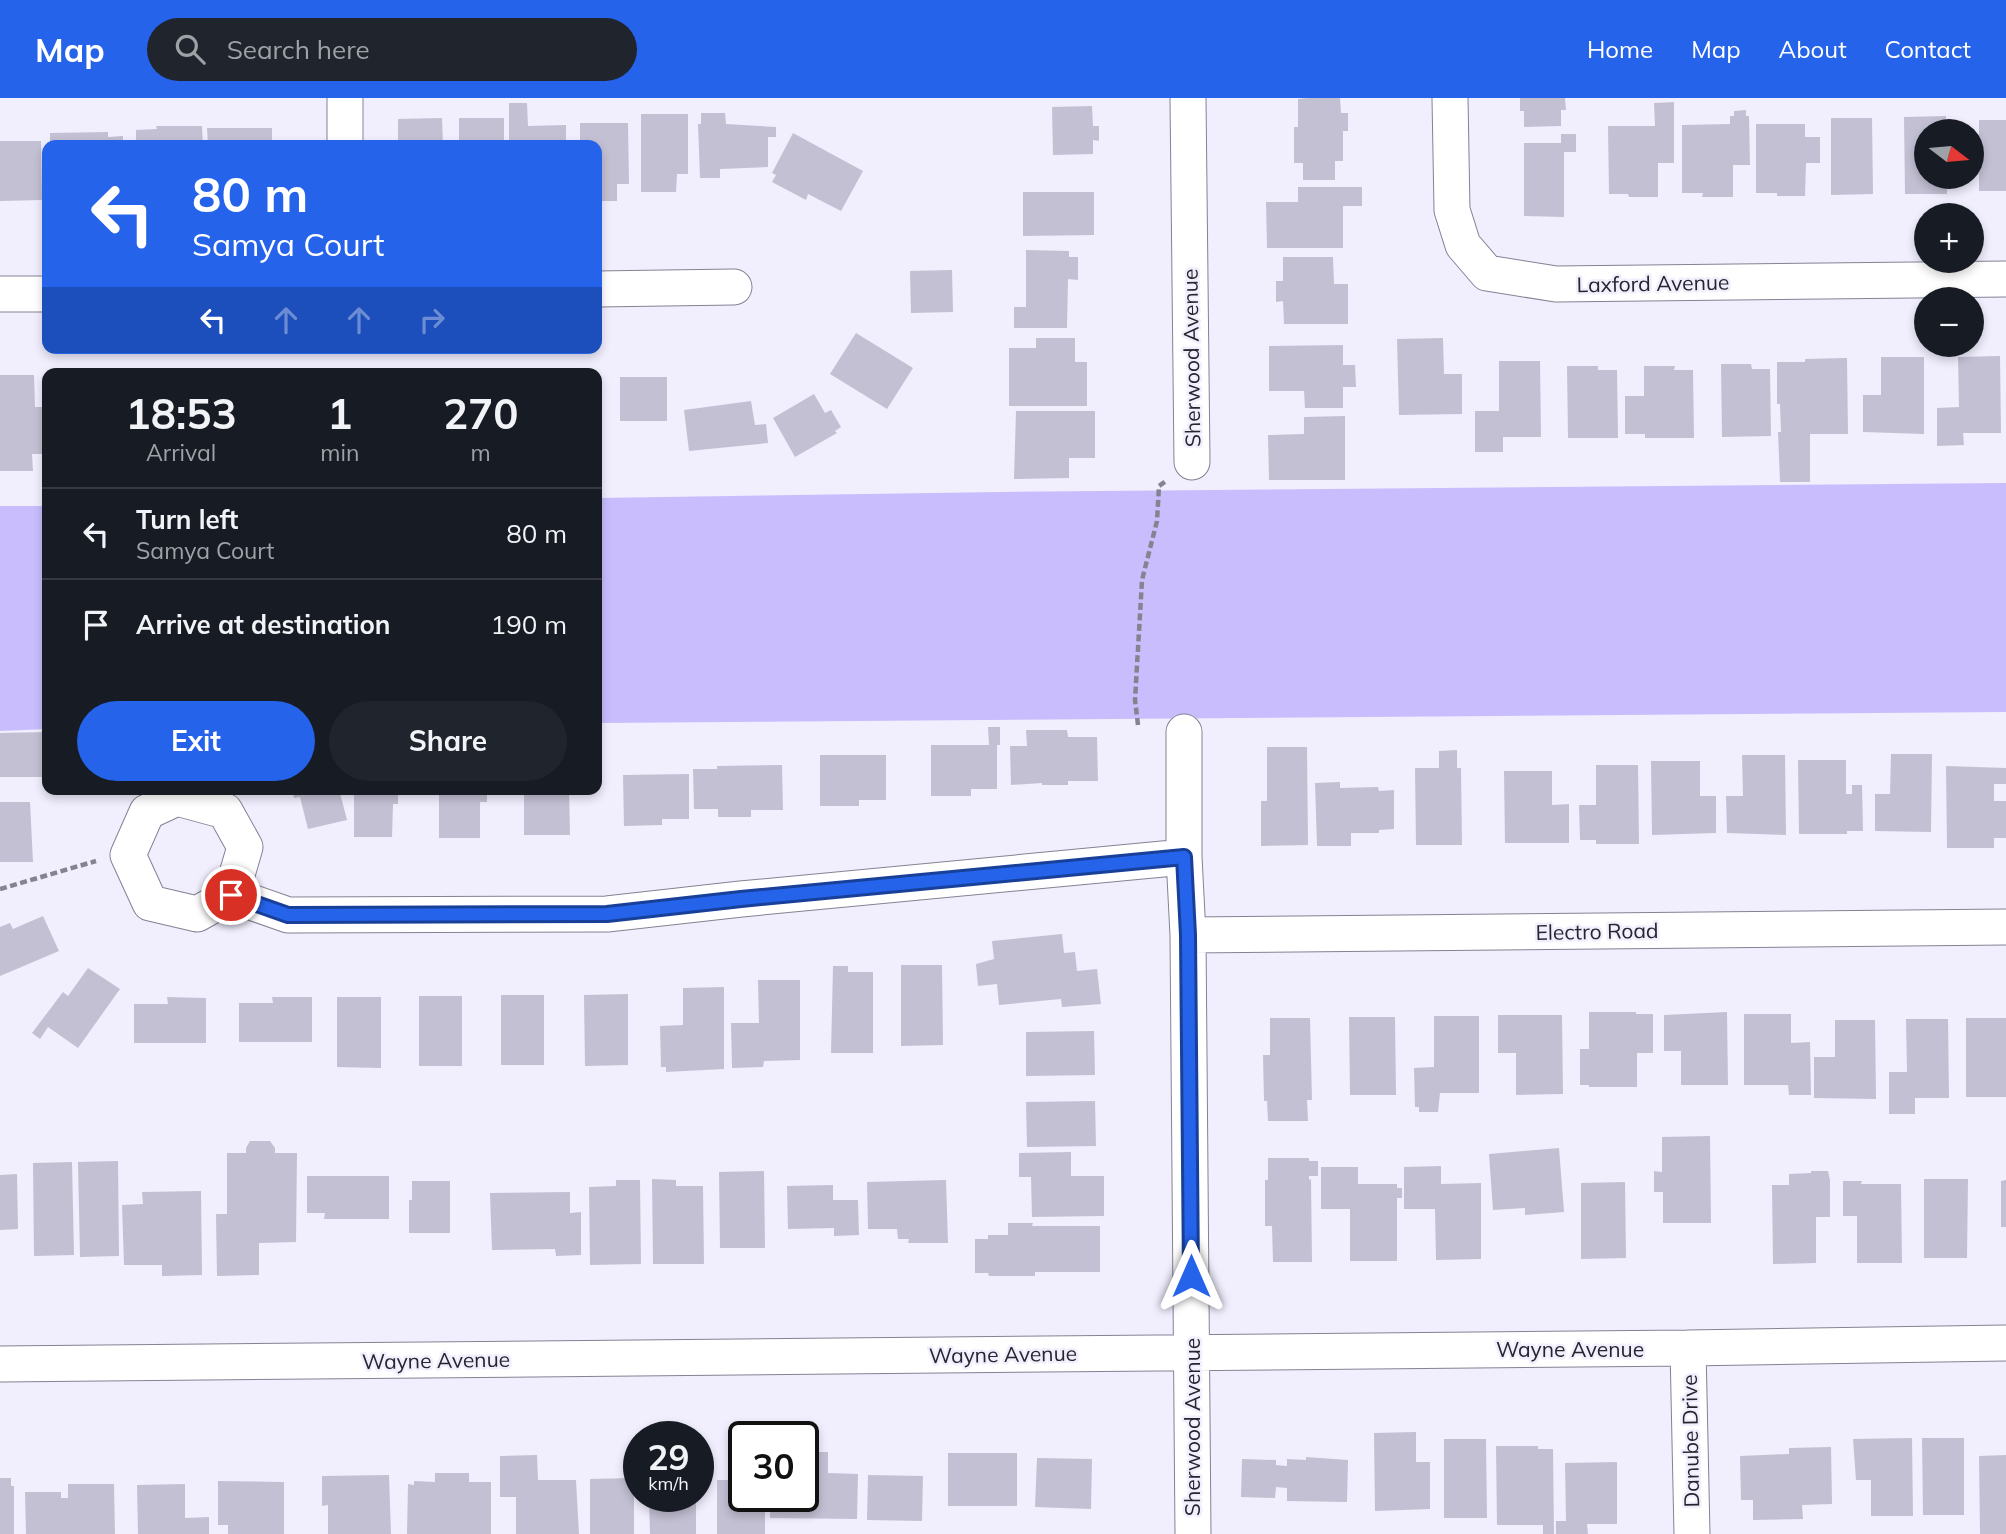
<!DOCTYPE html>
<meta charset="utf-8">
<style>
:root{--surface:#171b24;--page:#20242c;--text:#f1f3f6;--muted:#9ea1a6;--line:#363941;--accent:#2563eb}
body{margin:0;font-family:Mulish,sans-serif;background:var(--page);color:var(--text);height:100vh;display:flex;flex-direction:column;font-size:26px;white-space:nowrap}
*{box-sizing:border-box;margin:0}
p{font-size:23px;color:var(--muted)}
.icon{flex:none;width:38px;height:38px;fill:none;stroke:currentColor;stroke-width:2;stroke-linecap:round;stroke-linejoin:round}
.map{position:relative;flex:1;overflow:hidden}
.side{position:absolute;left:42px;top:270px;width:560px;height:427px;display:flex;flex-direction:column;background:var(--surface);border-radius:14px;box-shadow:0 4px 10px #0003}
.side>*{flex:none}
.guide{position:absolute;left:42px;top:42px;width:560px;height:214px;border-radius:14px;box-shadow:0 4px 10px #0003;background:#2563eb;color:#fff;overflow:hidden}
.needle{width:46px;rotate:106deg}
.tools{position:absolute;left:1914px;top:21px;display:grid;gap:14px}
.tools a{display:grid;place-items:center;width:70px;height:70px;border-radius:50%;background:var(--surface);box-shadow:0 4px 10px #0003;font-size:35px}
.speed{position:absolute;left:623px;top:1323px;display:flex;gap:14px;font-size:35px;font-weight:700;text-align:center}
.speed>*{display:grid;place-content:center;width:91px;height:91px;border-radius:50%;background:var(--surface);box-shadow:0 4px 10px #0003;line-height:1}
.speed small{font-size:18px;font-weight:400}
.speed .limit{border:4px solid #111;border-radius:10px;background:#fff;color:#111}
.pin{position:absolute;display:grid;place-items:center;width:60px;height:60px;color:#fff;margin:-30px;border:4px solid #fff;border-radius:50%;box-shadow:0 2px 7px #0007}
.me{position:absolute;width:77px;margin:-38px;rotate:0deg;stroke-linejoin:round;filter:drop-shadow(0 0 5px #0008)}
.turn{display:flex;align-items:center;gap:24px;height:147px;padding:0 35px;font-size:32px}
.turn .icon{width:91px;height:91px;stroke-width:2.5}
.turn b{display:block;font-size:49px;line-height:60px}
.lanes{display:flex;align-items:center;height:66px;padding:0 35px;background:#0003;justify-content:center;gap:35px;direction:ltr}
.lanes .off{opacity:.35}
.eta{display:flex;justify-content:space-evenly;align-items:center;height:119px;text-align:center}
.eta b{font-size:42px;font-weight:700;line-height:49px}
.action{display:flex;gap:14px;margin-top:auto;padding:14px 35px}
.action a{flex:1;height:80px;border-radius:42px;background:var(--accent);color:#fff;font-size:28px;font-weight:700;line-height:80px;text-align:center}
.action a+a{background:var(--page);color:var(--text)}
ul{padding:0;list-style:none}
li{display:flex;align-items:center;gap:21px;height:91px;padding:0 35px;border-top:2px solid var(--line)}
li div{flex:1}
li b{display:block;font-size:26px}
li em{font-style:normal}
header{display:flex;align-items:center;gap:42px;box-sizing:border-box;height:98px;padding:0 35px;background:var(--accent);color:#fff}
header strong{font-size:33px}
nav{display:flex;gap:38px;margin-inline-start:auto;font-size:24px}
.search{width:490px;height:63px;background:var(--page);display:flex;align-items:center;gap:18px;box-sizing:border-box;padding:0 24px;border-radius:38px;color:var(--muted);font-size:26px}
.map>svg:first-child{display:block}
.green{fill:#c9bdfd}
.building{fill:#c3c0d4}
.lines{fill:none;stroke-linecap:round;stroke-linejoin:round}
.street-casing{stroke:#848293;stroke-width:37}
.path{stroke:#85838f;stroke-width:4.5;stroke-dasharray:7 3.5;stroke-linecap:butt}
.street{stroke:#fff;stroke-width:35}
.route-casing{stroke:#184099;stroke-width:18}
.route{stroke:#2563eb;stroke-width:12}
.labels{text-anchor:middle;dominant-baseline:central;stroke-width:5;stroke-linejoin:round;paint-order:stroke}
.street-label{font-size:21px;fill:#26252c;stroke:#f1eefe}
</style>
<header>
<strong>Map</strong>
<div class="search"><svg class="icon" aria-label="search" viewBox="0 0 24 24"><circle cx="10" cy="10" r="6"/><path d="M15 15l6 6"/></svg>Search here</div>
<nav><a>Home</a><a>Map</a><a>About</a><a>Contact</a></nav>
</header>
<div class="map">
<svg width="2006" height="1436" viewBox="0 0 2006 1436">
<rect width="100%" height="100%" fill="#f1eefe"/>
<!-- green -->
<path class="green" d="M2006,385V614L597,625V400L1001,394Z
M0,408H47V631L0,633Z"/>
<!-- building -->
<path class="building" d="M1308,0H1340L1341,15H1348V33H1343V63H1335V82H1303V65H1294V29H1298V1Z
M1520,0H1565L1566,12H1561V28L1524,29V13H1520Z
M1674,4V65H1658V99H1629L1628,96H1609L1608,28H1655L1654,5Z
M509,5H527L528,28L566,27V47H509Z
M1092,8L1093,28H1099V43L1093,42V56L1053,57L1052,9Z
M1746,12V18H1749L1750,67H1733V99H1702L1703,95H1682V27L1730,26V18H1734V13Z
M701,15H725L726,26L776,29V39H768V69L720,71V80H700L698,26H701Z
M641,16H688V76H677L676,94H641Z
M1946,18V33H1927V79H1947V96H1905L1904,19Z
M442,20L443,47H398V21Z
M459,20H504V47H459Z
M1831,20H1872L1873,96L1831,97Z
M1979,22H2006V93H1979Z
M580,25H628L629,86H617V103H597V47H580Z
M1756,26H1805V39H1820V65H1806L1805,98H1777V95H1756Z
M156,28H202L203,47H136V32L157,31Z
M207,30H272V47H208Z
M108,34V39L123,38V47H50V35Z
M793,35L863,73L841,113L808,96L806,102L772,84L776,77L772,75Z
M1561,36H1576V54H1564V119L1524,118V45H1561Z
M0,43H41L42,102L0,103Z
M1298,89H1362V108H1343V150H1267L1266,104H1298Z
M1023,94H1094V137L1023,138Z
M1026,152L1069,153V159H1078V182L1068,181L1067,230H1014V209H1026Z
M1283,159H1333L1334,186H1348V226H1284L1283,203L1276,204V183H1283Z
M952,172L953,214L911,215L910,173Z
M856,235L913,270L887,311L830,276Z
M1036,240H1075V264H1087V308H1009V250H1036Z
M1443,240L1444,276H1462V316L1399,317L1397,241Z
M1343,247V267H1355L1356,289H1343V310H1305L1304,293H1269V248Z
M2000,258L2001,335H1963L1964,347L1937,348V310L1959,309L1958,259Z
M1881,259H1924V336L1863,334V297H1881Z
M1847,260L1848,336H1810V384H1780L1778,334H1781L1780,306H1777V264H1805V261Z
M1499,263H1540L1541,339H1503V354H1475V313H1499Z
M1721,266H1751L1752,271H1770L1771,338L1722,339Z
M1567,268H1598V272H1617L1618,340H1568Z
M1644,268H1675L1674,272H1693L1694,340H1645V336H1625V298H1644Z
M0,277H34L35,309H47V356H32L33,373H0Z
M620,279H667V323H620Z
M814,296L825,315L831,312L841,329L835,333L837,335L795,359L773,320Z
M751,303L755,327L766,326L768,345L689,353L684,312Z
M1016,313H1095V360H1069V380L1014,381Z
M1345,318V382H1269L1268,337L1304,336V319Z
M988,629H1000V647H997V691H971V698H931V647H989Z
M1026,632H1067L1068,639H1097L1098,683H1068V687H1042V685L1011,687L1010,648H1027Z
M47,634V679H0V635Z
M1267,649H1307L1308,747L1261,748V703H1267Z
M1457,652V670H1461L1462,747H1416L1415,670H1439V653Z
M1891,656H1932L1931,734L1875,733V696H1890Z
M820,657H886V702H859V708H820Z
M1742,657H1785L1786,737L1727,735L1726,698H1743Z
M1798,662H1846V696H1852V687H1862L1863,733H1847V736H1799Z
M1651,663H1700V698H1716V735L1652,737Z
M782,667L783,712H751V719H718V711H694L693,671H717V668Z
M1596,667H1638L1639,746H1596V742H1580L1579,707H1596Z
M1946,668L2006,670V686H1994V703H2006V740H1994V750H1947Z
M1504,673H1552V707L1569,706V745H1505Z
M689,676V721H662V727L624,728L623,677Z
M1340,684V690L1378,689L1379,693L1394,692V731L1379,732V735H1351V748H1317L1315,685Z
M292,691H339L347,722L308,731L300,699L294,700Z
M354,691H398V706H393L392,739H354Z
M439,691H487V704H480V740H439Z
M524,691H569L570,737H524Z
M0,704H30L33,764H0Z
M43,818L59,853L0,878V829L10,825L13,831Z
M1062,836L1064,855L1075,854L1077,873L1097,871L1101,906L1062,909L1061,901L999,907L997,886L978,888L976,866L994,861L992,843Z
M901,867H942L943,947L901,948Z
M833,868H848V874H873V955H831Z
M88,870L120,891L78,950L48,929L40,941L32,935L63,894L68,898Z
M758,882H800V962L764,963L763,969L732,970L731,925H759Z
M724,889V971L666,974V969H661L660,928L683,927V890Z
M628,896V967L585,968L584,897Z
M501,897H544V967H501Z
M419,898H462V968H419Z
M167,899L206,900V945H134V906H168Z
M272,899H312V944H239V905H273Z
M337,899H381V970L337,969Z
M1589,914H1636V916H1653V955H1637V989H1589V987H1580V951H1589Z
M1727,914L1728,987H1681V953H1664V917Z
M1744,916H1791V945L1810,944L1811,997H1789L1788,987H1744Z
M1498,917H1562L1563,996L1516,997V955H1498Z
M1434,918H1479V995H1440L1438,1014H1419V1009H1415L1414,970L1434,969Z
M1349,919H1395L1396,997H1350Z
M1270,920H1310L1312,1002H1307L1308,1023H1268L1267,1003H1264L1263,957H1270Z
M1966,920H2006V999H1966Z
M1906,921H1948L1949,1000H1915V1016H1889V974H1907Z
M1835,922H1875L1876,1001L1814,1000V959H1835Z
M1094,933L1095,977L1026,978V934Z
M1095,1003L1096,1048L1027,1049L1026,1004Z
M1710,1038L1711,1125H1663V1094H1654V1073L1662,1074V1039Z
M250,1043H270L275,1050V1055H297L296,1144L259,1145V1177L217,1178L216,1116H227V1055H246V1050Z
M1559,1050L1564,1114L1525,1117V1110L1493,1112L1489,1056Z
M1071,1054V1078H1104V1118L1032,1119L1031,1079H1019V1055Z
M1268,1060H1309V1063H1318V1078H1309V1082L1311,1081L1312,1164H1273L1272,1128H1265V1082H1268Z
M118,1063L119,1158L80,1159L78,1064Z
M72,1064L74,1157L34,1158L33,1065Z
M1441,1068V1086L1481,1085V1161L1436,1162L1435,1111H1404V1069Z
M1321,1069H1358V1086H1397V1090H1402V1100H1397V1163H1350V1111H1321Z
M764,1073L765,1150H720L719,1074Z
M1811,1073H1828L1830,1082V1119H1816V1165L1773,1166L1772,1087H1789V1076L1811,1075Z
M17,1076L18,1131L0,1132V1077Z
M307,1078H389V1121H324L325,1115H307Z
M652,1081L676,1082V1088H703L704,1166H653Z
M1924,1081H1968L1967,1160H1924Z
M616,1082H640L641,1166L590,1167L589,1089L616,1088Z
M946,1082L948,1145H908L909,1141H898L897,1131H868L867,1084Z
M2006,1082V1129H2001V1083Z
M412,1083H450V1135H409V1102H412Z
M1843,1083H1862L1861,1086H1901L1902,1165H1857V1118H1843Z
M1625,1084L1626,1160L1581,1161V1085Z
M833,1087V1102H858L859,1137L834,1138V1130L788,1131L787,1088Z
M201,1093L202,1177L162,1178V1167H124L122,1107L143,1106L142,1094Z
M570,1094V1115L581,1114V1157L556,1158L555,1151L492,1152L490,1095Z
M1008,1125H1033L1032,1128H1100V1174H1035V1178H989L988,1175H975V1141H988V1137H1008Z
M1416,1334V1364H1430V1411L1375,1413L1374,1335Z
M1912,1340L1913,1418H1871V1382H1856L1853,1341Z
M1922,1340H1964V1417H1923Z
M1444,1341H1486L1487,1420H1444Z
M1496,1348H1538V1351H1553L1554,1436H1543V1427H1497Z
M1831,1349L1832,1406L1802,1407L1803,1421L1753,1422V1402H1741L1740,1358L1789,1356V1350Z
M803,1354H828V1375L858,1376L857,1421L770,1420L771,1398H803Z
M948,1355H1017V1408H948Z
M537,1357L538,1382H576L579,1436H516V1399H500V1358Z
M2006,1357V1436H1980L1979,1358Z
M1306,1359L1348,1362L1347,1404L1287,1403V1390L1276,1389L1275,1400L1241,1399L1242,1361L1276,1362V1367L1287,1368V1361L1306,1362Z
M1037,1360L1092,1361L1091,1411L1035,1409Z
M1617,1364V1426H1587L1588,1436H1556V1423H1566L1565,1365Z
M435,1375H469V1384H491V1436H407L408,1386L414,1387V1383L435,1384Z
M389,1377L391,1436H328V1407L322,1408V1378Z
M868,1377L923,1378L922,1423L867,1422Z
M0,1380H11V1388H14V1436H0Z
M634,1380V1436H590V1381Z
M717,1382H744V1398H765V1436H717Z
M218,1383L284,1384V1436H228V1427H218Z
M68,1386H114L115,1436H26L25,1394H61V1400H68Z
M185,1386V1420L209,1419V1436H138L137,1387Z
M649,1398H696V1436H650Z"/>
<g class="lines">
<defs>
<path id="street" d="M345,0V47
M1188,0L1192,364
M1450,0L1452,112L1463,147L1487,175L1556,186L2006,181
M597,191L734,189
M0,196H47
M1184,634V759L1188,837L1193,1436
M231,797L245,749L225,713L177,700L147,714L128,757L150,805L197,816L231,797L288,817L607,816L741,801L1184,759
M1188,837L2006,829
M1688,1250L1692,1436
M0,1266L1688,1250L2006,1245"/>
</defs>
<!-- street casing -->
<use href="#street" class="street-casing"/>
<!-- path -->
<path class="path" d="M1138,627L1135,602L1142,482L1157,423L1159,388L1166,383
M0,791L96,763"/>
<!-- street -->
<use href="#street" class="street"/>
</g>
<g class="lines">
<defs>
<path id="route" d="M231,797L288,817L607,816L741,801L1184,759L1188,837L1191,1178"/>
</defs>
<!-- route casing -->
<use href="#route" class="route-casing"/>
<!-- route -->
<use href="#route" class="route"/>
</g>
<g class="labels">
<!-- street labels -->
<g class="street-label">
<text transform="translate(1653 185) rotate(-1)">Laxford Avenue</text>
<text transform="translate(1191 260) rotate(-91)">Sherwood Avenue</text>
<text transform="translate(1597 833) rotate(-1)">Electro Road</text>
<text x="1570" y="1251">Wayne Avenue</text>
<text transform="translate(1003 1256) rotate(-1)">Wayne Avenue</text>
<text transform="translate(436 1262) rotate(-1)">Wayne Avenue</text>
<text transform="translate(1192 1329) rotate(-90)">Sherwood Avenue</text>
<text transform="translate(1690 1343) rotate(-91)">Danube Drive</text>
</g>
</g>
</svg>
<div class="tools">
<a><svg class="needle" viewBox="-14 -14 28 28"><path d="M0-13l5 13h-10z" fill="#e53935"/><path d="M0 13l5-13h-10z" fill="#9ea1a6"/></svg></a>
<a>+</a>
<a>−</a>
</div>
<div class="speed"><div>29<small>km/h</small></div><div class="limit">30</div></div>
<div class="pin" style="left:231px;top:797px;background:#d93025"><svg class="icon" aria-label="arrive" viewBox="0 0 24 24"><path d="M6 21V4h12l-3 4 3 4H6"/></svg></div>
<svg class="me" style="left:1191px;top:1178px" viewBox="-20 -20 40 40"><path d="M0-17L14 15 0 8-14 15z" fill="#2563eb" stroke="#fff" stroke-width="4"/></svg>
<div class="guide">
<div class="turn"><svg class="icon" aria-label="left" viewBox="0 0 24 24"><path d="M17 20v-9H6M10 6l-5 5 5 5"/></svg><div><b>80 m</b>Samya Court</div></div>
<div class="lanes"><svg class="icon" aria-label="left" viewBox="0 0 24 24"><path d="M17 20v-9H6M10 6l-5 5 5 5"/></svg><svg class="icon off" aria-label="ahead" viewBox="0 0 24 24"><path d="M12 20V5M6 11l6-6 6 6"/></svg><svg class="icon off" aria-label="ahead" viewBox="0 0 24 24"><path d="M12 20V5M6 11l6-6 6 6"/></svg><svg class="icon off" aria-label="right" viewBox="0 0 24 24"><path d="M7 20v-9h11M14 6l5 5-5 5"/></svg></div>
</div>
<section class="side">
<div class="eta">
<div><b>18:53</b><p>Arrival</p></div>
<div><b>1</b><p>min</p></div>
<div><b>270</b><p>m</p></div>
</div>
<ul>
<li><svg class="icon" aria-label="left" viewBox="0 0 24 24"><path d="M17 20v-9H6M10 6l-5 5 5 5"/></svg><div><b>Turn left</b><p>Samya Court</p></div><em>80 m</em></li>
<li><svg class="icon" aria-label="arrive" viewBox="0 0 24 24"><path d="M6 21V4h12l-3 4 3 4H6"/></svg><div><b>Arrive at destination</b></div><em>190 m</em></li>
</ul>
<div class="action"><a>Exit</a><a>Share</a></div>
</section>
</div>
